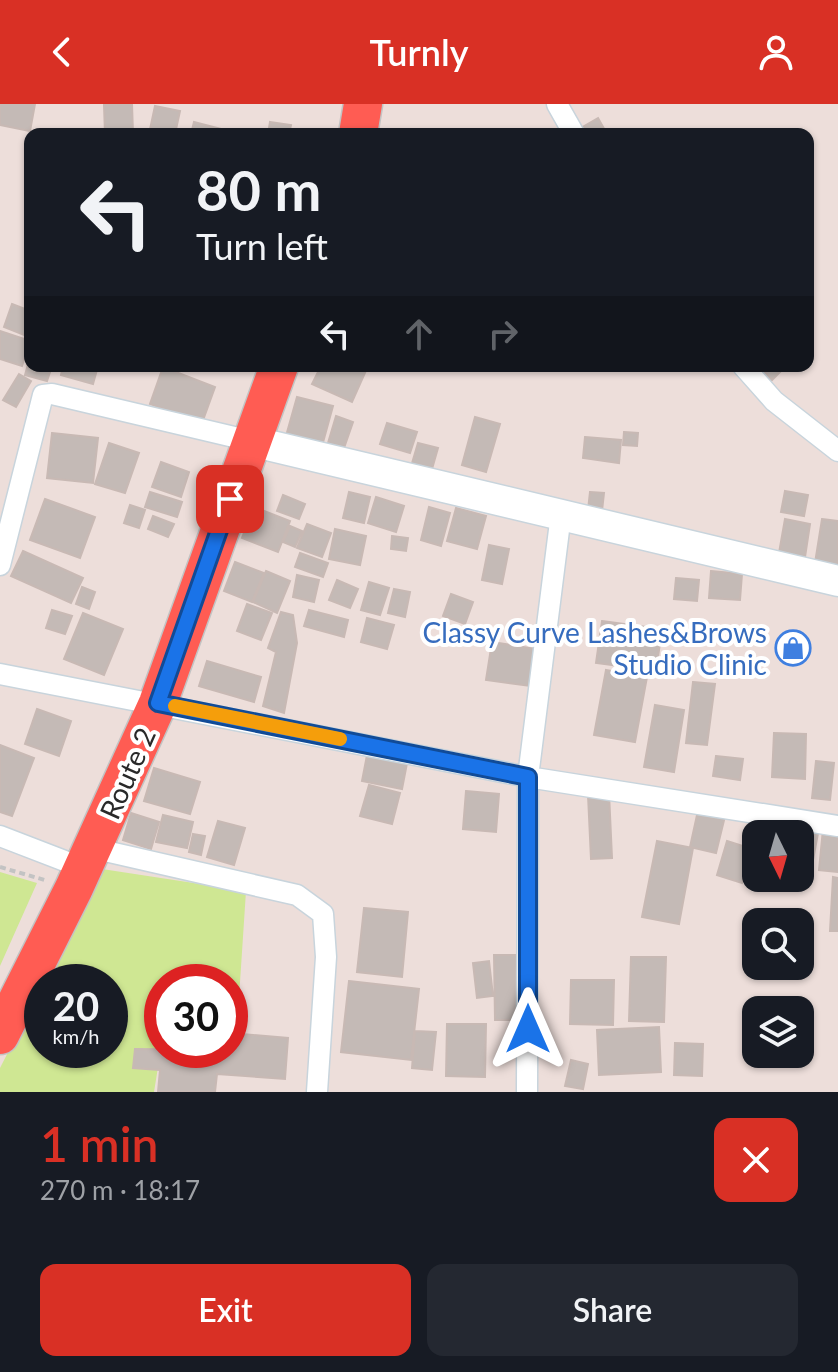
<!DOCTYPE html>
<meta charset="utf-8">
<style>
:root{--surface:#171b24;--page:#242831;--text:#f1f3f6;--muted:#9ea1a6;--accent:#d93025}
body{margin:0;font-family:Lato,sans-serif;background:var(--page);color:var(--text);height:100vh;display:flex;flex-direction:column;font-size:30px;white-space:nowrap}
*{box-sizing:border-box;margin:0}
p{font-size:26px;color:var(--muted)}
.icon{flex:none;width:44px;height:44px;fill:none;stroke:currentColor;stroke-width:2;stroke-linecap:round;stroke-linejoin:round}
.map{position:relative;height:988px;overflow:hidden}
.panel{display:flex;flex-direction:column;background:var(--surface);flex:1}
.panel>*{flex:none}
.banner{position:absolute;left:24px;top:24px;width:790px;height:244px;border-radius:16px;box-shadow:0 2px 6px #0004;background:#171b24;color:var(--text);overflow:hidden}
.needle{width:52px;rotate:175deg}
.controls{position:absolute;left:742px;top:716px;display:grid;gap:16px}
.controls a{display:grid;place-items:center;width:72px;height:72px;border-radius:16px;background:var(--surface);box-shadow:0 2px 6px #0004;font-size:40px}
.speed{position:absolute;left:24px;top:860px;display:flex;gap:16px;font-size:40px;font-weight:700;text-align:center}
.speed>*{display:grid;place-content:center;width:104px;height:104px;border-radius:50%;background:var(--surface);box-shadow:0 2px 6px #0004;line-height:1}
.speed small{font-size:20px;font-weight:400}
.speed .limit{border:12px solid #d22;background:#fff;color:#111}
.pin{position:absolute;display:grid;place-items:center;width:68px;height:68px;color:#fff;margin:-34px;border-radius:16px;box-shadow:0 4px 12px #0006}
.me{position:absolute;width:88px;margin:-44px;rotate:0deg;stroke-linejoin:round;filter:drop-shadow(0 0 6px #0008)}
.turn{display:flex;align-items:center;gap:28px;height:168px;padding:0 40px;font-size:36px}
.turn .icon{width:104px;height:104px;stroke-width:2.5}
.turn b{display:block;font-size:56px;line-height:68px}
.lanes{display:flex;align-items:center;height:76px;padding:0 40px;background:#0003;justify-content:center;gap:40px;direction:ltr}
.lanes .off{opacity:.35}
.round{display:grid;place-items:center;flex:none;width:84px;height:84px;border-radius:16px;background:var(--page)}
.head{display:flex;align-items:center;justify-content:space-between;height:136px;padding:0 40px}
h1{font-size:48px;font-weight:600;line-height:60px;color:var(--accent)}
.primary-button{display:flex;gap:16px;margin-top:auto;padding:16px 40px}
.primary-button a{flex:1;height:92px;border-radius:16px;background:var(--accent);color:#fff;font-size:32px;font-weight:600;line-height:92px;text-align:center}
.primary-button a+a{background:var(--page);color:var(--text)}
header{display:flex;justify-content:space-between;align-items:center;height:104px;padding:0 40px;background:var(--accent);color:#fff;font-size:36px;font-weight:600}
.map>svg:first-child{display:block}
.green{fill:#cfe793}
.building{fill:#c4bab6;stroke:#c8b9b4;stroke-width:2}
.lines{fill:none;stroke-linecap:round;stroke-linejoin:round}
.street-casing{stroke:#c8d4dc;stroke-width:23}
.secondary-casing{stroke:#c8d4dc;stroke-width:33}
.highway-casing{stroke:#c3c3c3;stroke-width:41}
.path{stroke:#c3c3c3;stroke-width:4;stroke-dasharray:6 4;stroke-linecap:butt}
.street{stroke:#fff;stroke-width:20}
.secondary{stroke:#fff;stroke-width:30}
.highway{stroke:#ff5c53;stroke-width:38}
.route-casing{stroke:#114b97;stroke-width:20}
.route{stroke:#1a73e8;stroke-width:14}
.slow{stroke:#f59e0b;stroke-width:14}
.labels{text-anchor:middle;dominant-baseline:central;stroke-width:8;stroke-linejoin:round;paint-order:stroke}
.shop-label{font-size:28px;fill:#366cbe;stroke:#fff;text-anchor:end}
.street-label{font-size:28px;fill:#292929;stroke:#fff}
</style>
<header><svg class="icon" aria-label="back" viewBox="0 0 24 24"><path d="M15 5l-7 7 7 7"/></svg>Turnly<svg class="icon" aria-label="person" viewBox="0 0 24 24"><circle cx="12" cy="8" r="4"/><path d="M4 21q1-7 8-7t8 7"/></svg></header>
<div class="map">
<svg width="838" height="988" viewBox="0 0 838 988">
<rect width="100%" height="100%" fill="#eddeda"/>
<!-- green -->
<path class="green" d="M102,765L246,787L237,924L230,923V878H162V938L154,988H0V964L42,882V946H110V878H44Z
M0,768L37,779L0,862Z"/>
<!-- building -->
<path class="building" d="M0,0H35L30,27L0,21Z
M132,0L133,30H105L104,1Z
M155,2L180,7L175,30H149Z
M598,14L607,30H582L579,25Z
M194,18L225,26L224,30H191Z
M270,18L291,21L289,30H268Z
M12,200L30,207L27,232L4,223Z
M0,227L30,237L22,262L0,255Z
M30,253V262H52L47,277L25,271Z
M63,262H98L93,280L61,271Z
M321,262H368L352,298L312,280Z
M758,262H786L772,276Z
M163,263L215,283L202,319L150,300Z
M19,270L31,277L16,303L3,296Z
M297,293L333,302L322,342L286,332Z
M336,312L353,318L344,344L328,339Z
M475,313L500,320L486,368L462,361Z
M387,319L417,328L410,349L380,340Z
M624,328L638,329L637,342L623,341Z
M52,329L98,334L93,379L47,374Z
M585,333L621,336L619,359L583,354Z
M109,339L139,349L125,389L95,380Z
M418,339L438,344L430,372L410,366Z
M161,358L189,368L181,393L152,383Z
M785,387L808,391L804,412L781,408Z
M150,388L182,398L177,413L145,403Z
M349,388L370,393L364,419L343,414Z
M590,388L604,389L602,407L588,406Z
M283,391L305,400L299,415L277,407Z
M376,393L404,402L396,428L368,419Z
M45,395L95,413L80,454L30,436Z
M130,401L145,406L139,424L124,419Z
M254,403L290,417L278,448L242,434Z
M429,403L450,409L441,442L421,436Z
M456,404L486,412L477,445L447,437Z
M153,412L174,420L168,433L148,425Z
M785,415L810,420L805,453L779,449Z
M822,415L838,417V463L815,459Z
M307,420L331,429L322,453L297,444Z
M290,422L302,427L295,443L283,438Z
M335,425L366,432L360,461L329,455Z
M392,432L408,434L406,447L391,445Z
M489,441L509,445L502,480L482,476Z
M23,447L83,474L71,499L11,472Z
M300,449L328,459L323,473L295,463Z
M235,458L264,469L252,498L224,487Z
M266,467L290,477L277,509L253,498Z
M711,467L742,470L740,496L709,494Z
M297,471L319,476L314,498L293,493Z
M676,474L699,476L697,497L674,495Z
M337,476L358,485L350,504L329,496Z
M369,478L389,484L380,511L361,506Z
M82,483L95,488L89,505L76,500Z
M394,485L410,488L405,513L388,509Z
M451,490L473,498L465,520L443,512Z
M247,500L272,509L261,536L237,527Z
M52,506L72,512L65,530L46,524Z
M309,506L348,516L344,533L304,522Z
M281,508L293,511L297,539L284,609L263,602L276,548L268,544Z
M83,509L123,525L104,571L64,555Z
M367,514L394,521L387,545L361,538Z
M602,517L662,525L656,567L596,559Z
M492,538L536,545L530,582L486,576Z
M207,557L261,573L254,598L199,582Z
M606,566L647,573L635,638L594,631Z
M693,578L715,580L707,641L686,639Z
M655,601L684,606L674,668L644,663Z
M37,605L71,617L59,652L25,640Z
M774,629L806,630L805,675L772,673Z
M0,641L34,654L12,712L0,708Z
M368,646L408,654L402,685L362,677Z
M716,652L743,655L740,676L713,672Z
M816,657L834,659L830,696L812,694Z
M154,664L200,678L190,710L144,697Z
M369,681L400,689L392,720L360,712Z
M466,687L499,690L496,728L463,725Z
M609,689L612,754L591,755L588,691Z
M699,702L726,708L716,749L690,743Z
M131,709L159,718L151,745L123,736Z
M163,711L193,718L187,744L156,738Z
M218,717L245,724L234,761L207,753Z
M781,717L819,724L809,777L795,774H800V730H778Z
M823,725L838,726V768L819,766Z
M193,730L205,732L201,751L189,748Z
M657,737L693,744L679,820L642,813Z
M727,737L752,745L742,779L717,771Z
M833,773L838,774V827H830Z
M364,804L408,808L402,873L357,868Z
M494,851H520L521,916H495Z
M631,853H666L664,918L629,917Z
M489,857L493,892L477,894L473,859Z
M571,876H614L613,921L570,920Z
M349,877L419,885L411,956L341,948Z
M447,920H486L485,973L446,972Z
M659,923L661,968L599,971L597,926Z
M415,927L436,928L432,966L412,964Z
M230,929L288,934L285,975L217,970L215,988H158L160,966L133,964L135,945L230,946Z
M675,939L703,940L702,972L674,971Z
M571,956L588,960L583,985L565,982Z"/>
<g class="lines">
<defs>
<path id="street" d="M557,0L574,30
M743,262L774,297L838,347
M0,461L43,291L52,290L251,337
M0,570L528,673L838,722
M0,732L83,764
M92,744L297,791L323,810L326,853L317,988
M527,988L528,673L561,410"/>
<path id="secondary" d="M251,337L838,477"/>
<path id="highway" d="M358,30L363,0
M0,931L74,784L158,599L279,262"/>
</defs>
<!-- street casing -->
<use href="#street" class="street-casing"/>
<!-- secondary casing -->
<use href="#secondary" class="secondary-casing"/>
<!-- highway casing -->
<use href="#highway" class="highway-casing"/>
<!-- path -->
<path class="path" d="M0,763L48,777"/>
<!-- street -->
<use href="#street" class="street"/>
<!-- secondary -->
<use href="#secondary" class="secondary"/>
<!-- highway -->
<use href="#highway" class="highway"/>
</g>
<g class="lines">
<defs>
<path id="route" d="M230,395L158,599L528,673V925"/>
</defs>
<!-- route casing -->
<use href="#route" class="route-casing"/>
<!-- route -->
<use href="#route" class="route"/>
<!-- slow -->
<path class="slow" d="M175,602L340,635"/>
</g>
<!-- icons -->
<defs>
<symbol id="shop-ring" viewBox="-11 -11 22 22"><circle r="9.5" fill="#fff" stroke="#3f7fe0" stroke-width="1.5"/><path d="M-5-2.5h2.3a2.7 3.5 0 0 1 5.4 0H5L5.5 6h-11ZM-1.5-2.5h3a1.5 2.3 0 0 0-3 0Z" fill="#3f7fe0"/></symbol>
</defs>
<g fill-rule="evenodd">
<use href="#shop-ring" x="773" y="524" width="40" height="40"/>
</g>
<g class="labels">
<!-- shop labels -->
<g class="shop-label">
<text x="767" y="528">Classy Curve Lashes&amp;Brows<tspan x="767" dy="32">Studio Clinic</tspan></text>
</g>
<!-- street labels -->
<g class="street-label">
<text transform="translate(127 669) rotate(-66)">Route 2</text>
</g>
</g>
</svg>
<div class="controls">
<a><svg class="needle" viewBox="-14 -14 28 28"><path d="M0-13l5 13h-10z" fill="#e53935"/><path d="M0 13l5-13h-10z" fill="#9ea1a6"/></svg></a>
<a><svg class="icon" aria-label="search" viewBox="0 0 24 24"><circle cx="10" cy="10" r="6"/><path d="M15 15l6 6"/></svg></a>
<a><svg class="icon" aria-label="layers" viewBox="0 0 24 24"><path d="M12 4l9 5-9 5-9-5zM3 14l9 5 9-5"/></svg></a>
</div>
<div class="speed"><div>20<small>km/h</small></div><div class="limit">30</div></div>
<div class="pin" style="left:230px;top:395px;background:#d93025"><svg class="icon" aria-label="arrive" viewBox="0 0 24 24"><path d="M6 21V4h12l-3 4 3 4H6"/></svg></div>
<svg class="me" style="left:528px;top:925px" viewBox="-20 -20 40 40"><path d="M0-17L14 15 0 8-14 15z" fill="#1a73e8" stroke="#fff" stroke-width="4"/></svg>
<div class="banner">
<div class="turn"><svg class="icon" aria-label="left" viewBox="0 0 24 24"><path d="M17 20v-9H6M10 6l-5 5 5 5"/></svg><div><b>80 m</b>Turn left</div></div>
<div class="lanes"><svg class="icon" aria-label="left" viewBox="0 0 24 24"><path d="M17 20v-9H6M10 6l-5 5 5 5"/></svg><svg class="icon off" aria-label="ahead" viewBox="0 0 24 24"><path d="M12 20V5M6 11l6-6 6 6"/></svg><svg class="icon off" aria-label="right" viewBox="0 0 24 24"><path d="M7 20v-9h11M14 6l5 5-5 5"/></svg></div>
</div>
</div>
<section class="panel">
<div class="head"><div><h1>1 min</h1><p>270 m · 18:17</p></div><a class="round" style="background:#d93025;color:#fff"><svg class="icon" aria-label="close" viewBox="0 0 24 24"><path d="M6 6l12 12M18 6L6 18"/></svg></a></div>
<div class="primary-button"><a>Exit</a><a>Share</a></div>
</section>
